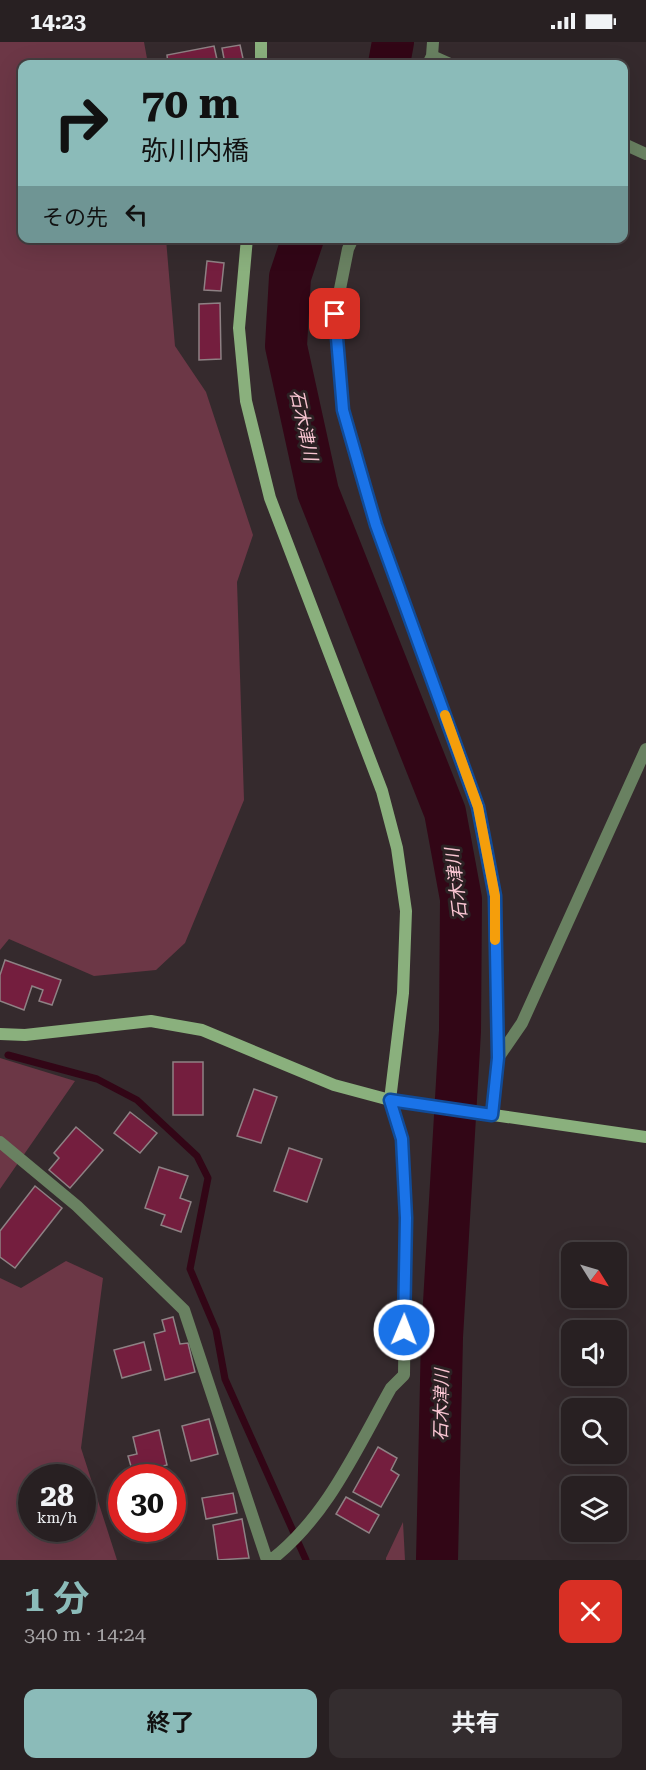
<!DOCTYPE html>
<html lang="ja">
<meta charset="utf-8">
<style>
:root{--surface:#282022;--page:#342d2f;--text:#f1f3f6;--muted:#a5a3a5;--line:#443e40;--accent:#8bbbb9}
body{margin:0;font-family:"Roboto Serif","Noto Sans JP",serif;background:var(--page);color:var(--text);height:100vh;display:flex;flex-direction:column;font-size:22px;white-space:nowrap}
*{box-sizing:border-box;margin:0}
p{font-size:20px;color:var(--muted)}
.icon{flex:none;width:33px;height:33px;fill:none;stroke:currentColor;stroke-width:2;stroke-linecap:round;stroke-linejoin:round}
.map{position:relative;height:1518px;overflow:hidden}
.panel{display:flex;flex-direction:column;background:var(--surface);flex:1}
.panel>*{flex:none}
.banner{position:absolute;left:18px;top:18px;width:610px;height:183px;border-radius:12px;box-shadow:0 6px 24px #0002,0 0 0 2px var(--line);background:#8bbbb9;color:#111;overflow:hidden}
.needle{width:39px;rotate:127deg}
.fabs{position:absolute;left:561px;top:1200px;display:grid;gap:12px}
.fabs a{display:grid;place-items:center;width:66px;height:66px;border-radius:12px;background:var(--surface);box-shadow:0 6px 24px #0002,0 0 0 2px var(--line);font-size:30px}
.speed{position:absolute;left:18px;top:1422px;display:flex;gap:12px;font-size:30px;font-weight:700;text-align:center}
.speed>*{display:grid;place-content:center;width:78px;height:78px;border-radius:50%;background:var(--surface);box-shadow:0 6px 24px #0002,0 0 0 2px var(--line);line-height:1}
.speed small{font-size:15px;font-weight:400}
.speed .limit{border:9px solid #d22;background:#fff;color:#111}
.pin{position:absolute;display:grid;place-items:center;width:51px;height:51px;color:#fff;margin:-26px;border-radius:12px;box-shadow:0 3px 9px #0006}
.me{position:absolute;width:66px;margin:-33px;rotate:1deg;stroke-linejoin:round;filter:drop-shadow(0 0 4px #0008)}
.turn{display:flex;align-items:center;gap:21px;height:126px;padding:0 24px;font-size:27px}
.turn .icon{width:78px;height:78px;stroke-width:2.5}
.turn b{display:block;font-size:42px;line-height:51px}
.then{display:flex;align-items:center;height:57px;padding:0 24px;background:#0003;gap:12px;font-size:22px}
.round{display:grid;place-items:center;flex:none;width:63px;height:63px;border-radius:12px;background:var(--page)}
.headline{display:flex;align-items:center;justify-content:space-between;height:102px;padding:0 24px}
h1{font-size:36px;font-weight:700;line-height:45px;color:var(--accent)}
.primary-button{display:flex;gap:12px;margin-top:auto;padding:12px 24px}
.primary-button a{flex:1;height:69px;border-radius:12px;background:var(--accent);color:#111;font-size:24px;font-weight:700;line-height:69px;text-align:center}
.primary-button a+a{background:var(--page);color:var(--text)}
.status{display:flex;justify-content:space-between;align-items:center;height:42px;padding:0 30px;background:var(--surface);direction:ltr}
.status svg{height:16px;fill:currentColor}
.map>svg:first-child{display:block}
.green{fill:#6c3746;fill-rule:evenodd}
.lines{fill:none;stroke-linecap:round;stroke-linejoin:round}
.stream{stroke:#320616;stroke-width:7}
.river{stroke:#320616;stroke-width:42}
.building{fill:#741e3e;stroke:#8e8184;stroke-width:1.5}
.street{stroke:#698161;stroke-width:12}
.secondary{stroke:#8ab07d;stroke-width:12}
.route-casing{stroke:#114b97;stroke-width:15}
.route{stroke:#1a73e8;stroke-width:10}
.slow{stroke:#f59e0b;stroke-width:10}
.labels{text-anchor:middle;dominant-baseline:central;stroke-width:6;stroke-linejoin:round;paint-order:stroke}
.water-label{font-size:18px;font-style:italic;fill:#f9c5d2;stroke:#2b2123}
</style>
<div class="status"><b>14:23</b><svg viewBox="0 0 49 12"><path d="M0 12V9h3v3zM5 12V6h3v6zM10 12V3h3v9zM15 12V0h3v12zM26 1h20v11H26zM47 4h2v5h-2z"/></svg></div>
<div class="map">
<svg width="646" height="1518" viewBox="0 0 646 1518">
<rect width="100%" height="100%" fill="#352a2d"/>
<!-- green -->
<path class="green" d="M0,0H144L148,22H22V196L166,197L175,304L206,350L253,493L237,540L244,758L185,901L156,928L94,934L9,897L0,908Z
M0,1016L75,1039L0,1147Z
M66,1219L103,1236L81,1406L117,1518H0V1236L21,1246ZM32,1436H82V1486H32Z
M403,1480L405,1518H386V1516Z"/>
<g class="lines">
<!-- stream -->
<path class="stream" d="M8,1013L97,1037L137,1058L197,1114L208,1136L190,1227L216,1288L225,1337L306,1518"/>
<!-- river -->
<path class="river" d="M389,22L393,0
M303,196L290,235L286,304L318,450L445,770L461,857L460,989L442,1295L437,1518"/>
</g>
<!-- building -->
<path class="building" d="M240,3L244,21L225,22L222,6Z
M214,4L218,22H168L167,13Z
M207,219L224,221L221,249L204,248Z
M220,261L221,317L199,318V262Z
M5,918L61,938L52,963L39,959L43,948L32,944L24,968L0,959V933Z
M173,1020H203V1073H173Z
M254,1047L277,1055L261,1101L237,1094Z
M130,1070L157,1091L140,1111L114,1091Z
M76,1085L103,1108L70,1146L49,1128L59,1116L54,1111Z
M289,1106L322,1117L307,1160L274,1149Z
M159,1125L188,1134L180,1156L191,1160L181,1190L161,1183L165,1173L145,1166Z
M35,1144L62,1166L15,1226L0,1215V1189Z
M173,1275L180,1302L188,1301L195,1330L165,1338L154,1292L165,1289L162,1278Z
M144,1300L151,1328L122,1336L114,1308Z
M209,1377L218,1412L191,1419L182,1384Z
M159,1388L167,1423L133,1431L128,1414L137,1412L133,1395Z
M378,1405L397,1416L391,1428L399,1433L381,1465L353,1450Z
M233,1451L237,1471L206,1477L202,1456Z
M346,1455L379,1473L369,1491L336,1472Z
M242,1477L249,1516L218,1518L213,1483Z
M142,1486H163L164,1491L143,1495Z"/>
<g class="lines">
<!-- street -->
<path class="street" d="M432,14L450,22
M428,22L432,14L433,0
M624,102L646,112
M353,196L348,207L335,272L343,368L376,483L478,765L495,854L498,1016
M492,1073L498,1016L522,981L646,707
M0,1100L77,1164L184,1268L267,1518
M271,1518C327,1475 357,1406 391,1346L404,1333L406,1176L402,1097L390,1058"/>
<!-- secondary -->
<path class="secondary" d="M261,0V22
M247,196L239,286L246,359L270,456L382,749L397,806L406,869L403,951L390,1058
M0,992L25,993L151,979L202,988L334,1043L390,1058L646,1095"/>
</g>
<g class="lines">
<defs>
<path id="route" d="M335,272L343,368L365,445L376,483L478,765L495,854L498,1016L492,1073L390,1058L402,1097L406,1176L404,1288"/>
</defs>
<!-- route casing -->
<use href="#route" class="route-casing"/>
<!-- route -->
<use href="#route" class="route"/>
<!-- slow -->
<path class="slow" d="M445,673L478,765L495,854V898"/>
</g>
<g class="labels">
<!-- water labels -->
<g class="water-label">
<text transform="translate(304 383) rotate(78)">石木津川</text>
<text transform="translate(456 842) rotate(-97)">石木津川</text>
<text transform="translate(441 1363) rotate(-89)">石木津川</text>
</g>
</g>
</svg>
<div class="fabs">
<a><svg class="needle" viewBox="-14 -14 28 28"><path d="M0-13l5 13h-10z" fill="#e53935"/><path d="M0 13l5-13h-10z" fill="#a5a3a5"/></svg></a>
<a><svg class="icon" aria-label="sound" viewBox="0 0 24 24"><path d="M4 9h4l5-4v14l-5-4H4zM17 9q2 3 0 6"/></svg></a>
<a><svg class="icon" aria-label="search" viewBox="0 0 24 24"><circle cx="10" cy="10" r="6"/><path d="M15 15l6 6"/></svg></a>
<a><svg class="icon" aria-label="layers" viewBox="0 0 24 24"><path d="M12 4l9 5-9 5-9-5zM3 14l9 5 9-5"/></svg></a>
</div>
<div class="speed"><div>28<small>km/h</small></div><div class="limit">30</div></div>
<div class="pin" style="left:335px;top:272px;background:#d93025"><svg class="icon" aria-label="arrive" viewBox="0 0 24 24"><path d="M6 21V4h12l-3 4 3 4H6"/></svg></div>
<svg class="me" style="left:404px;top:1288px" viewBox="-20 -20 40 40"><circle r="17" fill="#1a73e8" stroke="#fff" stroke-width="3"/><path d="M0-11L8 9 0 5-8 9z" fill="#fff"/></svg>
<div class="banner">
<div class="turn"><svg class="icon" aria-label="right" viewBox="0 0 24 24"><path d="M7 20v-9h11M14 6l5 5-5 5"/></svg><div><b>70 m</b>弥川内橋</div></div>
<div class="then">その先<svg class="icon" aria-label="left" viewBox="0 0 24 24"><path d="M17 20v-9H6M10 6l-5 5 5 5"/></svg></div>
</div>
</div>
<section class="panel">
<div class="headline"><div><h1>1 分</h1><p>340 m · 14:24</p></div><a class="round" style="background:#d93025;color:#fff"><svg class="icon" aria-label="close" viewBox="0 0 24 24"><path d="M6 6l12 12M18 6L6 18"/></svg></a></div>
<div class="primary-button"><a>終了</a><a>共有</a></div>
</section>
